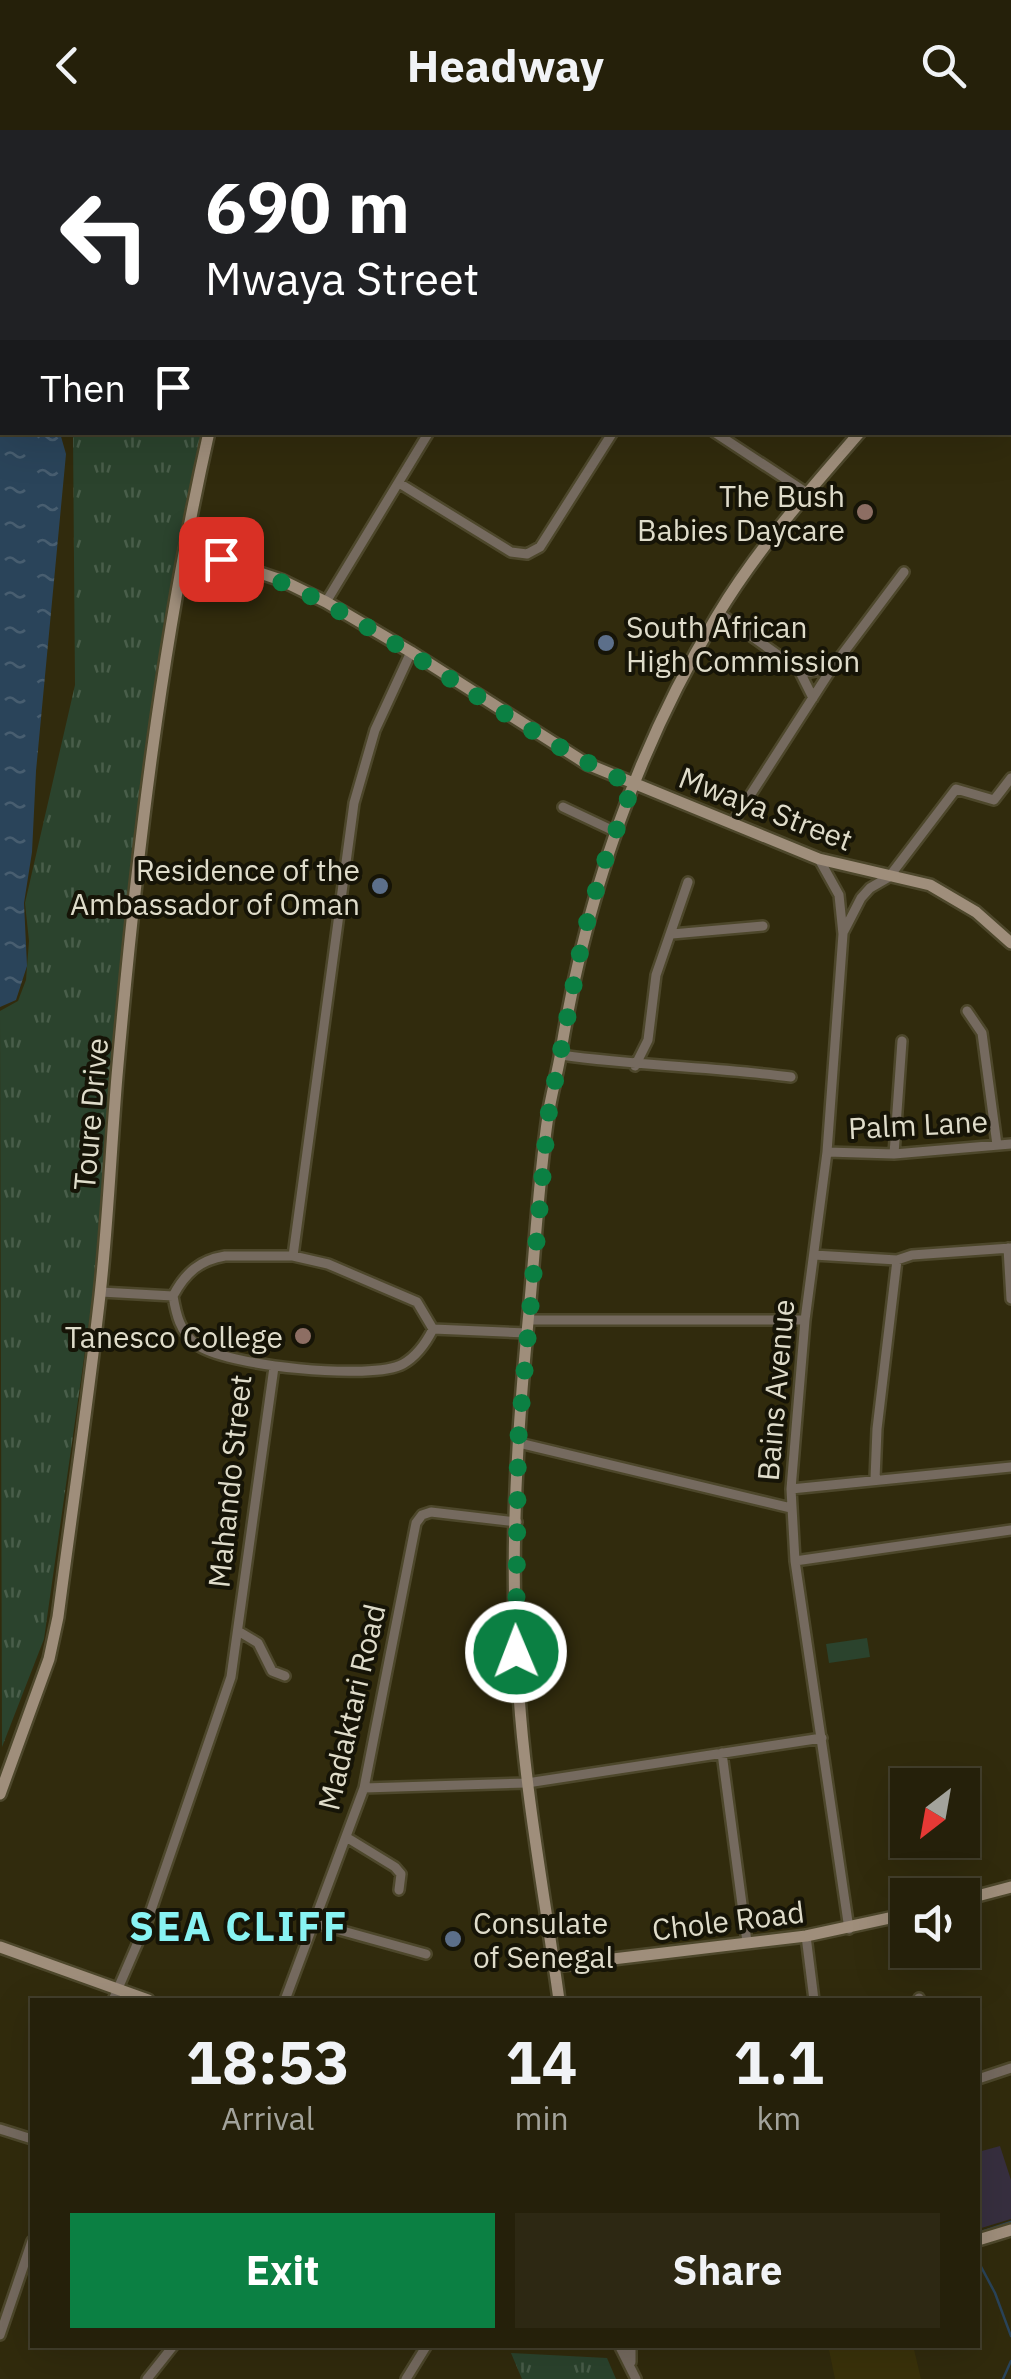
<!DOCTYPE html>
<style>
:root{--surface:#25200a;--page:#2d2813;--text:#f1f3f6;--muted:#a3a39c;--line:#423e2b;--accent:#0b8043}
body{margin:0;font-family:"IBM Plex Sans",sans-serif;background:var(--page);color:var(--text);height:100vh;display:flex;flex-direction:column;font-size:38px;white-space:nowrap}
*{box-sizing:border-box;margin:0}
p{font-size:32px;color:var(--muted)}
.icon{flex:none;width:55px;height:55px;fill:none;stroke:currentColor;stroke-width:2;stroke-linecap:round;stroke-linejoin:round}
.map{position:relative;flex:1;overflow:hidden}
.panel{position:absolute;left:30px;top:1868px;width:950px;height:350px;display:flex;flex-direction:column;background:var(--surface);border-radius:0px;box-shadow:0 10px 40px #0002,0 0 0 2px var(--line)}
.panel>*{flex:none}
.hud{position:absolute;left:0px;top:0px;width:1012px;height:305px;box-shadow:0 10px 40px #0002,0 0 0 2px var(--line);background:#202124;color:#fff;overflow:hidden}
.needle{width:65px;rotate:211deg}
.fabs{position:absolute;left:890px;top:1638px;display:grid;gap:20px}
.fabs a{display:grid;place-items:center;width:90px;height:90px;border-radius:0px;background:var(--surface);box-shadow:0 10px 40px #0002,0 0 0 2px var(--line);font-size:50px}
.pin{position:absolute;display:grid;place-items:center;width:85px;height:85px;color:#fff;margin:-42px;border-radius:20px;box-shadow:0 5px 15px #0006}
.me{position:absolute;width:110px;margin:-55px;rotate:359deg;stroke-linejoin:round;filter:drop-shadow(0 0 8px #0008)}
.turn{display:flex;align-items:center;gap:35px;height:210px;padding:0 40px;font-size:45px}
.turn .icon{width:130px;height:130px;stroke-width:2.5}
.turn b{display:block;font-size:70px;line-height:85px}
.then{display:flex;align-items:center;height:95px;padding:0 40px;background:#0003;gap:20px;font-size:38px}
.eta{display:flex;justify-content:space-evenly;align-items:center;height:170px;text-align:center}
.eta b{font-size:60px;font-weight:700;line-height:70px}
.button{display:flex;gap:20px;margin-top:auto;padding:20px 40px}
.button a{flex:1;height:115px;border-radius:0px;background:var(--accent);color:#fff;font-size:40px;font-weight:700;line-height:115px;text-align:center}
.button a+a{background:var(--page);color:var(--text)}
header{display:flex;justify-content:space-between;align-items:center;height:130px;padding:0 40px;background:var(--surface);font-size:45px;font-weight:700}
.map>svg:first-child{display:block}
.built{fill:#3a320a}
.medical{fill:#372f3f}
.grass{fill:url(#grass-tufts)}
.pitch{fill:#2b432d}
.water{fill:url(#water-ripples)}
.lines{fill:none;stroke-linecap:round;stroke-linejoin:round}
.stream{stroke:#2a445a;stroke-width:2.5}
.street-casing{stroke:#4d472b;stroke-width:14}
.secondary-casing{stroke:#4d472b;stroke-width:16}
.street{stroke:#756a5f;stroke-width:9}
.secondary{stroke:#9f8e7b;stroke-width:11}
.route{stroke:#0b8043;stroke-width:18;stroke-dasharray:0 32.4}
.education-dot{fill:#8d6e63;stroke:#161407;stroke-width:4}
.service-dot{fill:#5c6f8a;stroke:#161407;stroke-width:4}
.labels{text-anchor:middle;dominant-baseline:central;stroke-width:8;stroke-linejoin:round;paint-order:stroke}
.poi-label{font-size:30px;fill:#dfdcca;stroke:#161407;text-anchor:end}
.street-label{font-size:30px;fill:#dfdcca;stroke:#161407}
.district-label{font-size:40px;font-weight:bold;letter-spacing:2.5px;fill:#88f3f3;stroke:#161407}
</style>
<header><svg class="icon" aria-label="back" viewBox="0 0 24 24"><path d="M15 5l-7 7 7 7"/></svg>Headway<svg class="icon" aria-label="search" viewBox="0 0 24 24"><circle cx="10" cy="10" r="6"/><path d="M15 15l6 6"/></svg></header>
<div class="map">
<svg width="1011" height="2249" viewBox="0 0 1011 2249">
<defs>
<pattern id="grass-tufts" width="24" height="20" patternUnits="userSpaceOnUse" patternTransform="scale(2.5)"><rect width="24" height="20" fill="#2b432d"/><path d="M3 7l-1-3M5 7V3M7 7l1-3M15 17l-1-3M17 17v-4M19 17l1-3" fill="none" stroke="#495e4a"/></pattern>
<pattern id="water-ripples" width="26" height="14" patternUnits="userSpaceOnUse" patternTransform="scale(2.5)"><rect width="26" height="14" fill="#2a445a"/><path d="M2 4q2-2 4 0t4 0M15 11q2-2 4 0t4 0" fill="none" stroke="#485e70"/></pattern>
</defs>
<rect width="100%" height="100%" fill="#312b0d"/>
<!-- built -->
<path class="built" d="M828,2215H877L879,2219L913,2215L921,2249H835Z"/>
<!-- medical -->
<path class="medical" d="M1000,2016L1011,2050V2089L978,2099V2022Z"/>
<!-- grass -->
<path class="grass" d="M73,303H201L178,412L131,738L94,1158L44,1509L2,1617L0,881L18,871L26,850L29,811L25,773L75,555Z
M511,2223L607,2228L616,2249H522Z"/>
<!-- pitch -->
<path class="pitch" d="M867,1508L870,1527L829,1533L826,1514Z"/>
<!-- water -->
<path class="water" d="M0,0H160L2,2V302L60,303L66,324L36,641L32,722L24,773L27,836L16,870L0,877Z"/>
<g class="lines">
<!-- stream -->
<path class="stream" d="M978,2103L1011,2092
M978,2131L995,2163L1011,2206
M1003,2249L1011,2231"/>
<defs>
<path id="street" d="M480,0L482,2
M605,2L609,0
M1010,187L1011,188
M1010,289L1011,290
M714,302L807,363
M399,353L511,422L527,424L540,417L613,302
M326,472L429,302
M719,483L799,540L813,568
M799,540L810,542L831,538
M563,677L616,702
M733,692L832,538L904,442
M819,729L839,765L843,804L827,1022L805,1190L791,1359L795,1431L849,1799
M844,801L861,768L870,758L889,747L956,659L994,670L1011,648
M672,804L763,796
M967,881L982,903L997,1015
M561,925C638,936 714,937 791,947
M635,936L648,910L656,845L688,752
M827,1022L894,1024L1011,1014
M894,1024L902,911
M1008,1118L1011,1169
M814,1125L897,1130L912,1125L1011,1118
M225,1126H293L328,1134L417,1172L433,1199C426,1213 417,1226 403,1234C373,1251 223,1236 196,1214C180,1202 176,1184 173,1166C185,1143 200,1130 225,1126Z
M293,1126L354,673L375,600L411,522
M101,1162L173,1166
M529,1190H805
M433,1199L527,1203
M519,1313L791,1378
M875,1349L877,1299L897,1130
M791,1359L1011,1337
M795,1431L1011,1400
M238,1501L258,1513L272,1541L285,1546
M722,1623L747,1812
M364,1658L527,1653L822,1608
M346,1707L395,1737L401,1744L399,1760
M314,1793L426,1824
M806,1806L814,1870
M919,1868L920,1870
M113,1870L148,1789L231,1547L274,1237
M285,1870L364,1658L416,1393L422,1385L431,1382L517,1392
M978,1949L1011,1938
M0,1999L32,2009
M0,2205L32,2111
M619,2215L636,2249
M631,2215V2232
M147,2249L174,2215
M406,2249L427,2215"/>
<path id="secondary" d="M310,2L312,0
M1010,148H1011
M185,418L281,450L326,472L411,522L587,634L819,729L930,755L976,782L1011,813
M0,1664L49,1529L58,1487C72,1380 88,1272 100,1165C108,1092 111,1019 117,946C136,730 161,514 209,302
M962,1770L1011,1757
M0,1817L148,1870
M554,1836L806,1806L908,1784
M559,1870C545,1768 526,1668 519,1565C509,1442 516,1315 528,1192C535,1123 538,1054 548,986C551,964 558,942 561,921C586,767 636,620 717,486C757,419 809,361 860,302
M978,2110L1011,2100"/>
</defs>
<!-- street casing -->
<use href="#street" class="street-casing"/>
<!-- secondary casing -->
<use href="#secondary" class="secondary-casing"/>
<!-- street -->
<use href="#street" class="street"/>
<!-- secondary -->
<use href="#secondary" class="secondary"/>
</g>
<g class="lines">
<!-- route -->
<path class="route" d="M221,429C373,478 490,590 633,655L602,739L583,807L548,987L518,1312L516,1522"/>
</g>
<!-- markers -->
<g class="education-dot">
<circle cx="865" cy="382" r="10"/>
<circle cx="303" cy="1206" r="10"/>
</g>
<g class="service-dot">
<circle cx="606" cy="513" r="10"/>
<circle cx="380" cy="756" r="10"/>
<circle cx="453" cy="1809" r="10"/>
</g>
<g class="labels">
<!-- poi labels -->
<g class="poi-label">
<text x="845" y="365">The Bush<tspan x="845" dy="34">Babies Daycare</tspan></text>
<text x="626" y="496" text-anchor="start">South African<tspan x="626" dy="34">High Commission</tspan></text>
<text x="360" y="739">Residence of the<tspan x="360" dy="34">Ambassador of Oman</tspan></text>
<text x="283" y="1206">Tanesco College</text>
<text x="473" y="1792" text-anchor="start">Consulate<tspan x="473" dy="34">of Senegal</tspan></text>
</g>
<!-- street labels -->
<g class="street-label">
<text transform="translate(766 678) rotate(21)">Mwaya Street</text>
<text transform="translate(90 984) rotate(-85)">Toure Drive</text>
<text transform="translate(918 994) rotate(-3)">Palm Lane</text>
<text transform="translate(775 1260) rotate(-85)">Bains Avenue</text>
<text transform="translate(229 1351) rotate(-84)">Mahando Street</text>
<text transform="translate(351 1577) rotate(-77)">Madaktari Road</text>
<text transform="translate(728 1790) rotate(-7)">Chole Road</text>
</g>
<!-- district labels -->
<g class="district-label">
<text x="239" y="1796">SEA CLIFF</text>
</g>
</g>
</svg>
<div class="fabs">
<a><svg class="needle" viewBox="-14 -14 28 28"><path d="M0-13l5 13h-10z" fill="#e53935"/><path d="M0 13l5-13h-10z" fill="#a3a39c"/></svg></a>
<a><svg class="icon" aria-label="sound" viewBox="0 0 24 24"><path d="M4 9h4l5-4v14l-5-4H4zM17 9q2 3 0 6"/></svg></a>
</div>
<div class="pin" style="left:221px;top:429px;background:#d93025"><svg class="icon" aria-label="arrive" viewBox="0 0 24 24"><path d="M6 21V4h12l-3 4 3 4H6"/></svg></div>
<svg class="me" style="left:516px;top:1522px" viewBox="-20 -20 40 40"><circle r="17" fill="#0b8043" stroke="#fff" stroke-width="3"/><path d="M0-11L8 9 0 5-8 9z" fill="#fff"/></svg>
<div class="hud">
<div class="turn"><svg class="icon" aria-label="left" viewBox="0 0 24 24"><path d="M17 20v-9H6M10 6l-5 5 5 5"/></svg><div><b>690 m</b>Mwaya Street</div></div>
<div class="then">Then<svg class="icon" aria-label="arrive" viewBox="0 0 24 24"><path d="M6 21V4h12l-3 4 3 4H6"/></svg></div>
</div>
<section class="panel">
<div class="eta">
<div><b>18:53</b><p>Arrival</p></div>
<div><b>14</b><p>min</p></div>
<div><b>1.1</b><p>km</p></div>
</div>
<div class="button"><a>Exit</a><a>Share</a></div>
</section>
</div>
